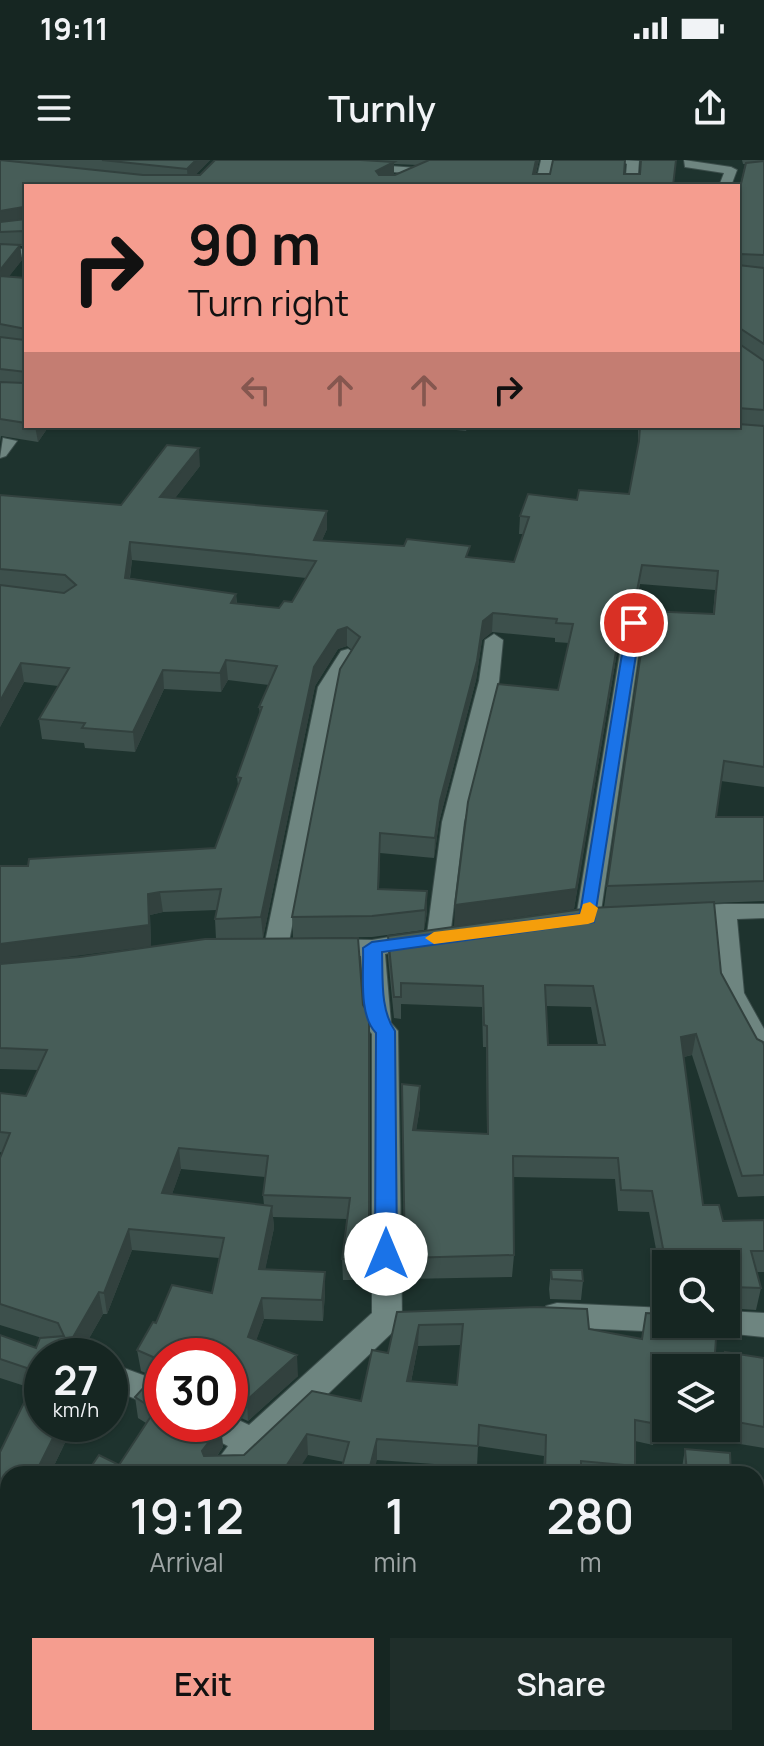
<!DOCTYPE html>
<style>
:root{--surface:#162622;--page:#1f2e2a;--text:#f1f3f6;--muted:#9ea5a5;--line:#354340;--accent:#f59d8f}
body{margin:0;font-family:Manrope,sans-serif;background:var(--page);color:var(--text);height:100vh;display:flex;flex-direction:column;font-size:30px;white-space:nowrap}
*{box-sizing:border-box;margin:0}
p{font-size:26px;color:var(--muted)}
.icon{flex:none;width:44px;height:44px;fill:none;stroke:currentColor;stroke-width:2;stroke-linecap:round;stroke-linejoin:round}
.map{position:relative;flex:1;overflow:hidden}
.side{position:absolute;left:0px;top:1306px;width:764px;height:280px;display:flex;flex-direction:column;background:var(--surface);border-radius:24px 24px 0 0;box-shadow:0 2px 6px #0004,0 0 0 2px var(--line)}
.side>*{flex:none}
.guide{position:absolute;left:24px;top:24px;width:716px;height:244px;border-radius:0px;box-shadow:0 2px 6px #0004,0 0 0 2px var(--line);background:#f59d8f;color:#111;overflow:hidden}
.controls{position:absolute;left:652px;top:1090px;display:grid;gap:16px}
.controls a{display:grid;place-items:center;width:88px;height:88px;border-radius:0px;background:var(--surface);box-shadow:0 2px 6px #0004,0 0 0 2px var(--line);font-size:40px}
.speed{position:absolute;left:24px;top:1178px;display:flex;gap:16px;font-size:40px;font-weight:700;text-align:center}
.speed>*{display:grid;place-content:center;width:104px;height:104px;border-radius:50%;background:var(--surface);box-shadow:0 2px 6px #0004,0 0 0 2px var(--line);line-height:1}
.speed small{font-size:20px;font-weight:400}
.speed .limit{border:12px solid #d22;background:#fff;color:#111}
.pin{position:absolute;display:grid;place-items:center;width:68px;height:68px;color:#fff;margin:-34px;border:4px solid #fff;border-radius:50%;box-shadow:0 2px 8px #0007}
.me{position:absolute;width:88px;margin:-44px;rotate:0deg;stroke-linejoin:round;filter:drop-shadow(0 0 6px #0008)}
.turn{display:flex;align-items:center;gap:28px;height:168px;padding:0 32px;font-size:36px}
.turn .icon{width:104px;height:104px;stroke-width:2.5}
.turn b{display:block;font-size:56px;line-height:68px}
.lanes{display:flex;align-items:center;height:76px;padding:0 32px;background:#0003;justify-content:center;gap:40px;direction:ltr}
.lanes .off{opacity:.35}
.eta{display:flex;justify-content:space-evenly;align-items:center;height:136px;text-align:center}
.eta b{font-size:48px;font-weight:600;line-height:56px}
.primary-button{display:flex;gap:16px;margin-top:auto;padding:16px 32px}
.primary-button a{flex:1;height:92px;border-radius:0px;background:var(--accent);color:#111;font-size:32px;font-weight:600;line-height:92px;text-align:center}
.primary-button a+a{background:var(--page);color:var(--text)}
.status{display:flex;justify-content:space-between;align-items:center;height:56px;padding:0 40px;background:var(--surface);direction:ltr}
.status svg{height:22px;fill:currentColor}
header{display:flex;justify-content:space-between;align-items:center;height:104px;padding:0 32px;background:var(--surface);font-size:36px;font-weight:600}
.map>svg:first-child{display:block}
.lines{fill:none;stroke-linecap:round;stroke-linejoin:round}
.street-casing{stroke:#3b4d4a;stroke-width:2}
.street{fill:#6e8580;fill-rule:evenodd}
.wall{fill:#3d504c;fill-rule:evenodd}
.shaded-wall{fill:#32413e}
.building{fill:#475d58;stroke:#32413e;stroke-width:2;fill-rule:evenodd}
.route{fill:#1a73e8;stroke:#114b97;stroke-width:2}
.slow{fill:#f59e0b}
</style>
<div class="status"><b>19:11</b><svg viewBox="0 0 49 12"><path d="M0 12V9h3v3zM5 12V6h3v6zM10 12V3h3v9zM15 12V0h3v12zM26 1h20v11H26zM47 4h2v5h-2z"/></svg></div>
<header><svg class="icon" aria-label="menu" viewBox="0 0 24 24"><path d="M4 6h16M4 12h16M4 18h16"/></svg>Turnly<svg class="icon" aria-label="share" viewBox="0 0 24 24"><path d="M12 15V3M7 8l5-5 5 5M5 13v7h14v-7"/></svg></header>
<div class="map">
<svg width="764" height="1586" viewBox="0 0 764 1586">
<rect width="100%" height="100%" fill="#1e332e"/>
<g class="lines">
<defs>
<path id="street" d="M541,0H553L547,26H535Z
M620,0L639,1L637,26H625L627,4Z
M684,0L731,7L737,10L731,26H719L724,13L685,7Z
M361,4L418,8L424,11L418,14L357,9Z
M0,89H26V97H0Z
M3,278L17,281L6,296L0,298Z
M634,457L643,463L600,758L588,766L576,758L625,463Z
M494,474L503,480L499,521L464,662L450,777L438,785L429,782L385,794L391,863L398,871L402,1158L398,1167L244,1314H207L228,1286L205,1274L200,1264H230V1256L249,1265L372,1153V874L366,866L361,796L329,795L317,787L329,779L372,780L419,772L427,774L442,662L479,521L485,480Z
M348,489L358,495L338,527L288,787L276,795L264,787L318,527L341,491Z
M724,744H764V758L737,759L744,833L764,869V902L755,899L720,833L713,760H682L670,753L682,746Z
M557,1143L666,1148V1164H679L666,1172L557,1167L546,1164L542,1155L546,1146Z
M726,1151L764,1153V1177L715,1172L712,1164H726Z
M110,1203L162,1222V1249L110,1229Z"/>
</defs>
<!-- street casing -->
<use href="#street" class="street-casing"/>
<!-- street -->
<use href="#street" class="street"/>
</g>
<!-- wall -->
<path class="wall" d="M0,0H210L195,15H200L215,0H539L536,14H640L675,10L673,26H26V86H20L22,100L9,116L26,118V266H49L38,282L1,276L0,282ZM394,4L418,5L394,15Z
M742,0H764V627L721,621L716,657H764V741L714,743L721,813L757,879L764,885V1036L738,1037L692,895L684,897L703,1045L723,1061L764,1060V1112H757L761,1128L756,1150L726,1148V1104H666V1142L649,1052L618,1051L615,1019L513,1017L514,1095L512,1117L405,1119L402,946L420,926V947L416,970L487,974L486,887H483L482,847L401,844V859L394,858L388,797V776L673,744L604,747L607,726L713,454L715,430L640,424L634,454L622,462L574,749L454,766L558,530L569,483L555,482V478L492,472L482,480L476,520L439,662L434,698L380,693L379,729L427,731V752L424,770L372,777L293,778L292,757L352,490L347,486L338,489L315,526L263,778L239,779L363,845L369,854V1120H343L342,1099L347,1059L273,1057L274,1068L265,1109L325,1112V1133L323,1161L264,1159L256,1180L298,1216L248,1261L230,1253V1196L162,1264L221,1266L223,1287L217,1296L244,1295L361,1241L388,1193L397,1152L589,1169L642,1179L717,1164L713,1208H666V1220H662L653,1285L635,1281V1306L634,1314H543L544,1296L478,1286L477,1307L377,1300L344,1302L308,1295L119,1305L146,1263L138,1258L135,1237L161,1230V1220L141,1211L137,1190L156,1163L212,1133L219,1098L132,1090L107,1154H103L79,1196H42V1264H74L50,1314H8L31,1228L0,1218V1175L36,1188L42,1178L0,1165V998L2,993L0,992V933L26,936L38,910L0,909V706H28L215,688L238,625L237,617L260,554L259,547L269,525L228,520L221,532L164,529L135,592L85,588L84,583L42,579L39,559L58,526L24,522L0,567V335L121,345L200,306L175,338L327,351V369L322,380L514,402L523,374H519L520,356L577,340L629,334L638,290V266H738V36L745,4H743ZM132,400L306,418L292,442L279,448L237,444L236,434L130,418ZM217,750L215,759L216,779L80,797L39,800L151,786L150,755L163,752ZM546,846L591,847L598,885H548ZM181,1009L265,1017L263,1035L264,1045L172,1034ZM461,1185L457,1225L411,1222L418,1186Z
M418,266H468L466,271Z
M551,1110L583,1121L581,1140L550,1139L549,1129Z
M725,1192L764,1198V1288L716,1280L717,1268H726V1208H721Z
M685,1289L731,1314H681Z
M756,1413L764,1414V1469L756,1467Z"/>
<!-- shaded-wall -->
<path class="shaded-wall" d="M196,0H210L188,23L187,9Z
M536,0H539L533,26V14Z
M394,2V16L376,25V11Z
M24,47L26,61L0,65V51Z
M20,85L22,100L0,128V110Z
M35,266H49L38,282Z
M199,288L200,306L162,355L160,337Z
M327,351V369L314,398V380Z
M130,382L132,400L127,436L125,418Z
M642,405L634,454L622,462L574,749L454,766L455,745L624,444Z
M236,434L237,452L231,443Z
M493,453L492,472L482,480L476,520L439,662L434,698L435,678L440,641L483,461Z
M347,467V486L338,489L315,526L263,778L261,757L314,507L338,470Z
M226,500L228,520L221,532L220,513Z
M21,503L24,522L0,567V541Z
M163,510L164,529L135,592L133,572Z
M427,731V752L424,770L425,750Z
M160,732L163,752L150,755L151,786L0,806V784L148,734Z
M696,874L692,895L678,898L681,877Z
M420,926V947L413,991V970Z
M179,988L181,1009L165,1054L162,1033Z
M272,1046L274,1068L261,1130L259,1109Z
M129,1069L132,1090L107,1154L104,1133Z
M325,1112V1133L323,1161L322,1140Z
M731,1127L726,1148L728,1132Z
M99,1132L103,1154L79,1196H65L64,1193Z
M262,1138L264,1159L250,1198L248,1177Z
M419,1165L418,1186L407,1242V1221Z
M297,1195L298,1216L248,1261L247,1240Z
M60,1264H74L50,1314H35Z
M221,1266L223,1287L205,1312L202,1291Z
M307,1274L308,1295L296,1314H281Z
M377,1279V1300L373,1314H368Z
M8,1370V1402L0,1418V1386Z"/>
<!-- building -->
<path class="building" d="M0,0L143,15H200L215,0H361L394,2L376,11L379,15H395L429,0H536L533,14H550L553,0H625L624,14H640L641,0H676L673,26H26V58L24,47L0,51Z
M102,0H196L187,9Z
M764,1V95L740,94L738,101V36L746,3Z
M26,59V75L24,71L0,72V62Z
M0,84L20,85L0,110Z
M738,105L764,108V184L738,167Z
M0,116L26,118V169L0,164Z
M738,168V183L764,201V250L738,248Z
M26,172V212L0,209V177L24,180Z
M26,215V263L0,259V222L24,223Z
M738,264L764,266V607L724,601L716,657H764V721L607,726L647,451L714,454L718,411L642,405L636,436L624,444L576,729L455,745L468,642L498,524L558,530L573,464L556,463L557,459L493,453L483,461L477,501L440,641L435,678L380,673L378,729L427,731L425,750L372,756L292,757L340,509L360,477L347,467L338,470L314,507L261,757L215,759L221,729L160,732L148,734L149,765L0,784V706H28L29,699L215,688L241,618L237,617L262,547H259L277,506L226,500L220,513L163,510L133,572L82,568L85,563L39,559L69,508L21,503L0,541V425L64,433L76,425L65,415L0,409V335L121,345L167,285L199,288L160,337L327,351L314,380L404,386L407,379L470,386L466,397L514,402L529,357L520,356L528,334L577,340L579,330L629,334L639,281L640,266H738ZM130,382L316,401L292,442L284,441L279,448L231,443L236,434L125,418Z
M714,742L721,813L757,879L763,882L764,885V1015L742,1016L696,874L681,877L703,1045H719L723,1061L764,1060V1091H751L761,1128L731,1127L728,1132H726V1104H666L652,1031L621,1030L618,998L513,996L514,1095L405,1098L402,924L420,926L413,970L488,974L487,866L484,865L483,826L401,823V837H394L388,776L590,748ZM545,825L593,826L605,885H548Z
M358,778L363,845L369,854V1099H342L350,1038L263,1035L268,996L179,988L162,1033L272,1046L259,1109L325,1112L322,1140L262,1138L248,1177L297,1195L247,1240L230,1233V1196H162V1201L137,1190L153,1162L156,1163L172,1125L212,1133L224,1078L129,1069L104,1133L99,1132L64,1193L73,1196H42V1264H60L35,1314H8V1370L0,1386V1292L39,1212L0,1199V1175L36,1188L40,1178L64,1176L58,1163L0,1144V998L10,973L0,972V933L26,936L47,890L0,888V804L80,797L205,779Z
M551,1110H582L583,1121L552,1119Z
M537,1147L587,1149L589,1169L642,1179L646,1153L666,1154V1164H717L714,1207L665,1198L657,1264L635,1260V1306L581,1301V1314H545L546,1275L479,1265L478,1286L377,1279L368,1314H340L349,1282L307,1274L281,1314H86L99,1295L119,1305L155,1250L135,1237L145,1226L161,1230L162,1201V1264H217L221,1266L202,1291L204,1296L244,1295L312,1231L361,1241L372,1190L388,1193L397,1152ZM463,1164L457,1225L407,1221L419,1165Z
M725,1192L764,1198V1267L726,1260V1208H724Z
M685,1289L730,1293L731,1314H687Z
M756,1413L764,1414V1448L756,1447Z
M8,1418V1578H222L284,1586H0V1429Z
M756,1543L764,1544V1586H388L389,1578H756Z"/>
<!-- route -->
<path class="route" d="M634,459L641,463L594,762L382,792C383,818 380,850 395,871L397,1094L394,1100H378L375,1094L376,873C358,855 364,812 363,788L372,782L580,754L627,463Z"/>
<!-- slow -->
<path class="slow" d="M590,742L598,748L594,762L588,764L434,784L425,778L434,772L580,754L583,744Z"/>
</svg>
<div class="controls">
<a><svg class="icon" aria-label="search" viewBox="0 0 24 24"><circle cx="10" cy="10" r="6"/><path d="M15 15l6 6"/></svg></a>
<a><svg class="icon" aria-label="layers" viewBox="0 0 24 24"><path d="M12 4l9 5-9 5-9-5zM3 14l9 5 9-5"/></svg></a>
</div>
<div class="speed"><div>27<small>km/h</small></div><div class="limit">30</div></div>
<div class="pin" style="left:634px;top:463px;background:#d93025"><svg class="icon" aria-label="arrive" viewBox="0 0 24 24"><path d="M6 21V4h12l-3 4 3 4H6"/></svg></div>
<svg class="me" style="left:386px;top:1094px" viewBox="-20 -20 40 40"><circle r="19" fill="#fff"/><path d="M0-13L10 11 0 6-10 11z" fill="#1a73e8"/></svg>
<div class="guide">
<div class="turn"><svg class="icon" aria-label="right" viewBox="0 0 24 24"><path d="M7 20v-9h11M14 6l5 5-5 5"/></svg><div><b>90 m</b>Turn right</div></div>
<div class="lanes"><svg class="icon off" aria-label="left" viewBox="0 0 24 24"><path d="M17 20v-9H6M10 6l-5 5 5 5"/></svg><svg class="icon off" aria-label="ahead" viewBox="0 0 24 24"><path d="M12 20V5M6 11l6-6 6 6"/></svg><svg class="icon off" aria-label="ahead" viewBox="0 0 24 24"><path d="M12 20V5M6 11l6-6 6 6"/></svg><svg class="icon" aria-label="right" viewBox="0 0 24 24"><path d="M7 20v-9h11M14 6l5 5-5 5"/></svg></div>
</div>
<section class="side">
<div class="eta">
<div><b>19:12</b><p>Arrival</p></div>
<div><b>1</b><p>min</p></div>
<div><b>280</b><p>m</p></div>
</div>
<div class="primary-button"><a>Exit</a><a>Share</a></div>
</section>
</div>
